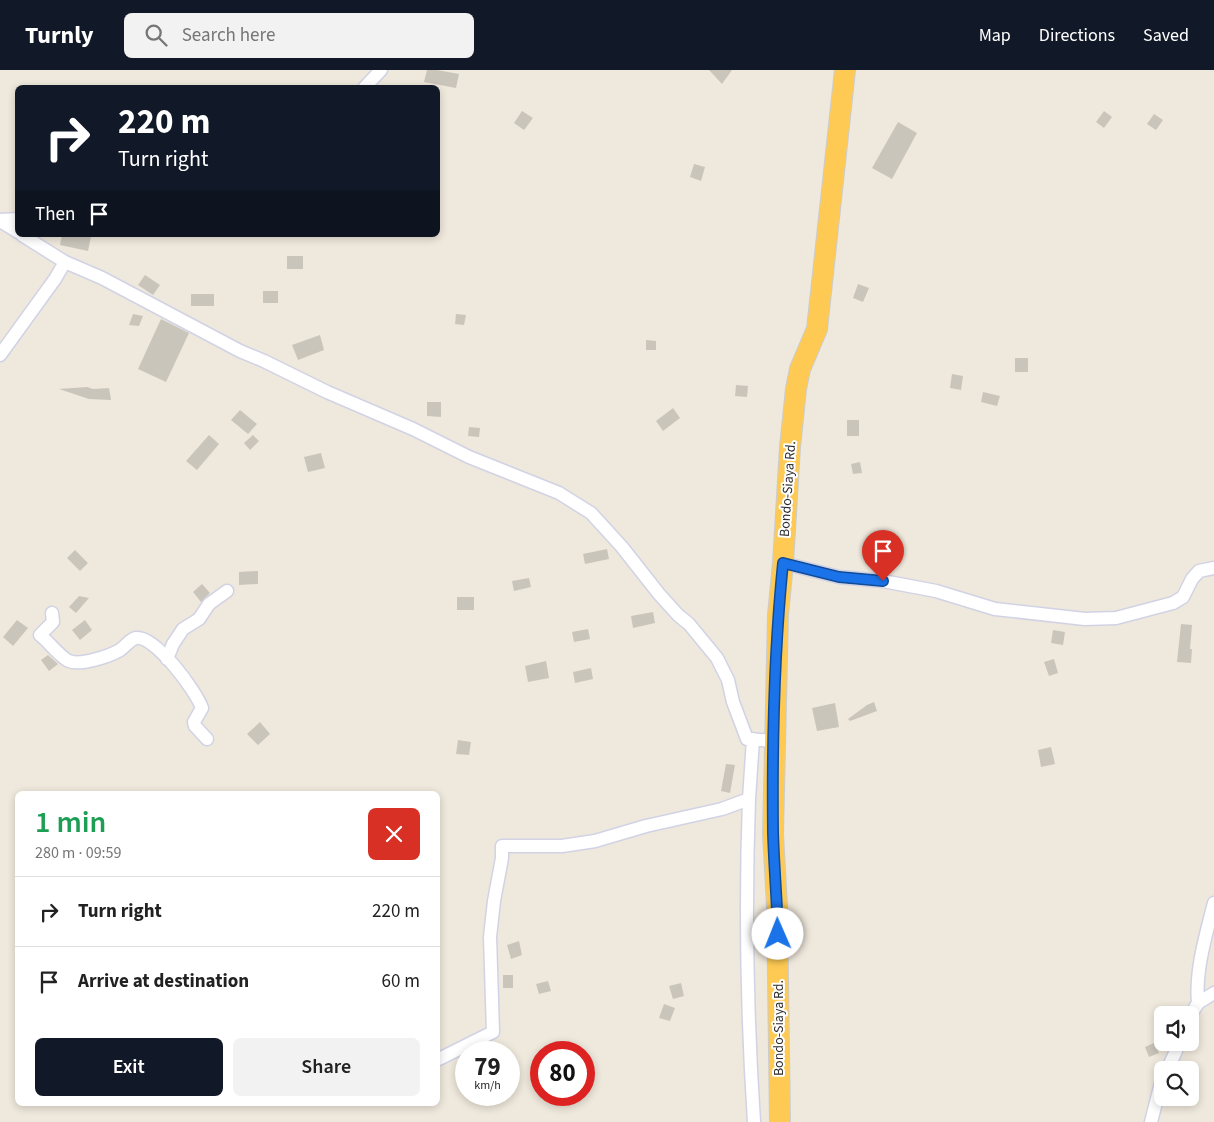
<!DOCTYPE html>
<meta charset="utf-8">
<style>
:root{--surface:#fff;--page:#f2f2f2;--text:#222;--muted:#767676;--line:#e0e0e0;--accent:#111827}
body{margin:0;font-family:"Source Sans 3",sans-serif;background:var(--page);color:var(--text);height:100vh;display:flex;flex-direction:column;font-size:19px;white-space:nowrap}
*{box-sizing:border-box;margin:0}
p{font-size:16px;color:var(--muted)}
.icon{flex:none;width:28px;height:28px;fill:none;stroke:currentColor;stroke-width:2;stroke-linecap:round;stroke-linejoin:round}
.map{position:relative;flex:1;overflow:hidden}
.drawer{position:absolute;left:15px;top:721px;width:425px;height:315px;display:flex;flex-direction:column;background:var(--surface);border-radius:8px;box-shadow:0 2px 8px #0003}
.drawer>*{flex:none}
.banner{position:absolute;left:15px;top:15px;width:425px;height:152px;border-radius:8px;box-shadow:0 2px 8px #0003;background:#111827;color:#fff;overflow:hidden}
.controls{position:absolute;left:1154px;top:936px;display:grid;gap:10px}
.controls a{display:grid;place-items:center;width:45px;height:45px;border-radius:8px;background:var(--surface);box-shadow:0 2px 8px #0003;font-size:25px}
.speed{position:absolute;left:455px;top:971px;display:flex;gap:10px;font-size:25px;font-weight:700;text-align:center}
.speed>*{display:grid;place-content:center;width:65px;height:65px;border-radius:50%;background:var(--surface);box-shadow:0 2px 8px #0003;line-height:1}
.speed small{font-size:12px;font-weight:400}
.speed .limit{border:8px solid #d22;background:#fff;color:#111}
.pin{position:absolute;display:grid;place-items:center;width:42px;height:42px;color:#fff;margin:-51px -21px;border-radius:50% 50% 50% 0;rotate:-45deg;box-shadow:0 0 5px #0007}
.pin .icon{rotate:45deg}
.me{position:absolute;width:55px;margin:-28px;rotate:359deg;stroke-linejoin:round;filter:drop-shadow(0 0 4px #0008)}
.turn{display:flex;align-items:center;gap:18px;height:105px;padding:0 20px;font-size:22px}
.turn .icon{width:65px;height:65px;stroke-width:2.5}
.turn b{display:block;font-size:35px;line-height:42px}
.then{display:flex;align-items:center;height:48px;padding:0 20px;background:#0003;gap:10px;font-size:19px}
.round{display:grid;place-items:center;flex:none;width:52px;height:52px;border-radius:8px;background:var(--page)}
.headline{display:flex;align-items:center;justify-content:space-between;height:85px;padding:0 20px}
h1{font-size:30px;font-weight:600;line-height:38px;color:#1e9e55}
.primary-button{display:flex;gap:10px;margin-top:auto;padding:10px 20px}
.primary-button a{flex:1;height:58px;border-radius:8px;background:var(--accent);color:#fff;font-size:20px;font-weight:600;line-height:58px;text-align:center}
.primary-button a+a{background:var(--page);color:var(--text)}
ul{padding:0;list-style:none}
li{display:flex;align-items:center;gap:15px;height:70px;padding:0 20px;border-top:1px solid var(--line)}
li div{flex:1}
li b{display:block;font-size:19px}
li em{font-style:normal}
header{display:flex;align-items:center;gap:30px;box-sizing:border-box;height:70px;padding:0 25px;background:var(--accent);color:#fff}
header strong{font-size:24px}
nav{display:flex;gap:28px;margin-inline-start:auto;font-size:18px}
.search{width:350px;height:45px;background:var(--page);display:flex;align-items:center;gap:12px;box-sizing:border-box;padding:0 18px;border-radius:8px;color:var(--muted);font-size:19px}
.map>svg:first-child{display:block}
.building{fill:#cac5bb}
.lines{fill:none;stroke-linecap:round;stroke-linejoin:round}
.minor-casing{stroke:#d1d3e5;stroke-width:15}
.trunk-casing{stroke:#ccc;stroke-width:22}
.minor{stroke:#fff;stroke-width:12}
.trunk{stroke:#ffca53;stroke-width:20}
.route-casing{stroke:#114b97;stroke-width:12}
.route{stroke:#1a73e8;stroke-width:9}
.labels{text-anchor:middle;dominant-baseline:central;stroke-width:4;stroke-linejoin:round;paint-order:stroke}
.street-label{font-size:14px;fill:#2b2b2b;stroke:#fff}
</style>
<header>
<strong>Turnly</strong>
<div class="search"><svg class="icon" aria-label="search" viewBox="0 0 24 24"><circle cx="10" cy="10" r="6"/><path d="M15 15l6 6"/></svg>Search here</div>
<nav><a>Map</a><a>Directions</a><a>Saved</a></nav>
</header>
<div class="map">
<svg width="1214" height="1052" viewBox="0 0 1214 1052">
<rect width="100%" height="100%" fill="#efe8dc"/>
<!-- building -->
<path class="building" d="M427,0H437L459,4L456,18L424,12Z
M709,0H732L722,14Z
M522,41L533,48L524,60L514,53Z
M1104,41L1112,47L1104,58L1096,52Z
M1154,44L1163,50L1156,60L1147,54Z
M898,52L917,63L892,109L872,98Z
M694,94L705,97L701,111L690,107Z
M62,165L91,166L88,181L60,175Z
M287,186H303V199H287Z
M145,205L160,215L153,225L138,215Z
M858,214L869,218L863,232L853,228Z
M263,221H278V233H263Z
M191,224H214V236H191Z
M133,244L143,246L139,256L129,255Z
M456,244L466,245L464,255L455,254Z
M161,249L189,263L166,312L138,299Z
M320,265L324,280L298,290L292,275Z
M646,270L656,271V280H646Z
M1015,288H1028V302H1015Z
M952,304L963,306L961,320L950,318Z
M736,315L748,316L747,327L735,326Z
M87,317L93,319L109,318L111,330L89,329L59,319Z
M983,322L1000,326L997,336L981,332Z
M427,332H441V347L427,346Z
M673,338L680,348L663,361L656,351Z
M240,340L257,354L248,364L231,350Z
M847,350H859V366H847Z
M469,357L480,358L479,367L468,366Z
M209,365L219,374L197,400L186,391Z
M253,365L259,371L250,380L244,373Z
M321,383L325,398L308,402L304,387Z
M860,392L862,403L853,404L851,394Z
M607,479L609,489L585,494L583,484Z
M75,480L88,493L80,501L67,488Z
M258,501V514L239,515V502Z
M529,508L531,517L514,521L512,511Z
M202,514L210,523L201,532L193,522Z
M79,526L89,528L76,543L69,537Z
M457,527H474V540H457Z
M653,542L655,553L633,558L631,546Z
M17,550L28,558L13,576L3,567Z
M85,550L92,560L80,570L72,560Z
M1181,554L1192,555L1190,579H1192L1191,593L1177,592Z
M588,559L590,569L574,572L572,562Z
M1053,560L1065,562L1063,575L1051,573Z
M48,585L58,594L49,601L41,590Z
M1054,589L1058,603L1049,606L1044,592Z
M546,591L549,608L528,612L525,596Z
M591,598L593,609L575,613L573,602Z
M874,632L877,641L850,651L848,649L867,635Z
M835,633L839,657L817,661L812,638Z
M260,652L270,664L258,675L247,664Z
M458,670L471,672L469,685L456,684Z
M1051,677L1055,694L1041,697L1038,680Z
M726,694L735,695L730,723L721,721Z
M519,871L522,885L511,889L507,875Z
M503,905H513V918H503Z
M548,911L551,921L539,924L536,914Z
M681,913L684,926L673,929L669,916Z
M664,934L675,938L670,951L659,948Z
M1154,973L1159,983L1149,987L1145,977Z"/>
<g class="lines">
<defs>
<path id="minor" d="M364,18L381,0
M0,150L18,149
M0,151L18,162
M22,165L65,192L102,208L240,281L264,291L327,322L413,359L469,387L559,423L591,443L622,477L659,524L678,545L689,554L717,588L728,610L733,632L747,669L774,671
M0,285L55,209L65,192
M783,493L839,507L883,511L936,521L995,539L1085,549L1116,548L1173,533L1183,527L1192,509L1199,501L1214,498
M52,543L53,552L40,565C48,571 61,588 69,591C80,596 110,586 120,580C126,576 130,569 136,568C155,565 196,621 202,638L194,652L195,656L207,669
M167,589L173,574L183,559L199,549L209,534L227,521
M749,729C745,837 747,945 754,1052
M1198,933C1195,900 1206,865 1214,833
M1190,946L1198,933L1214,923
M439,989L493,962L490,867L494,831L502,788V776H562L595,771L646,756L722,739L749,729L753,669
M1167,1000L1176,981L1179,972
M1151,1052L1162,1009"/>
<path id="trunk" d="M780,1052L777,836L773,764L778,545L783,493L790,377L796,319L800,299L817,259L845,0"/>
</defs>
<!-- minor casing -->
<use href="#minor" class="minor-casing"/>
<!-- trunk casing -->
<use href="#trunk" class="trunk-casing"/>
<!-- minor -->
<use href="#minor" class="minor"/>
<!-- trunk -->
<use href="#trunk" class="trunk"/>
</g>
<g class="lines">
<defs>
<path id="route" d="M778,864C777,830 774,796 773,762C772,672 774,582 783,493L839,507L883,511"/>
</defs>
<!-- route casing -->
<use href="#route" class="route-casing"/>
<!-- route -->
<use href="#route" class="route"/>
</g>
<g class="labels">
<!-- street labels -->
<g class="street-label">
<text transform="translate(788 419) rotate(-86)">Bondo-Siaya Rd.</text>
<text transform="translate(779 958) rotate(-90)">Bondo-Siaya Rd.</text>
</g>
</g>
</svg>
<div class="controls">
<a><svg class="icon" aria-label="sound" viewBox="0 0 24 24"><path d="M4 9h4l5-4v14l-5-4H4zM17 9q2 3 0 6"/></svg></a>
<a><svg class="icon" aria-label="search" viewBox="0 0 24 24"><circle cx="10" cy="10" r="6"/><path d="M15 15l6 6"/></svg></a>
</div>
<div class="speed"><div>79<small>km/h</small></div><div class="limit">80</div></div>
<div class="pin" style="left:883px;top:511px;background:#d93025"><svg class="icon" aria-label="arrive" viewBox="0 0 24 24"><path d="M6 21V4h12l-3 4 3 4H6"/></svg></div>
<svg class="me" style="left:778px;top:864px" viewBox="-20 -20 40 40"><circle r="19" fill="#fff"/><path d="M0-13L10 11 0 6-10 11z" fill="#1a73e8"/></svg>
<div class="banner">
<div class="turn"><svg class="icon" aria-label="right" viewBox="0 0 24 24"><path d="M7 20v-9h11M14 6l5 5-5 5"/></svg><div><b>220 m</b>Turn right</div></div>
<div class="then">Then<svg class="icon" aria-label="arrive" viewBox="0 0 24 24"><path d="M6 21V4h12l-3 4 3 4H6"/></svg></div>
</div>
<section class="drawer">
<div class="headline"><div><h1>1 min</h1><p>280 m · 09:59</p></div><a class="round" style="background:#d93025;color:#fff"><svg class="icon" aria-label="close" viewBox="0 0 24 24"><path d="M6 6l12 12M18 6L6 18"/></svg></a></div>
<ul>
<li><svg class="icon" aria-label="right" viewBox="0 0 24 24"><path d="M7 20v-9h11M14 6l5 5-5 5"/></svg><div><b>Turn right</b></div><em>220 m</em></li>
<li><svg class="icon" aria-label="arrive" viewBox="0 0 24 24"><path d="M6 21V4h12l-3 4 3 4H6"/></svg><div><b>Arrive at destination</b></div><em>60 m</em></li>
</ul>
<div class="primary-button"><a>Exit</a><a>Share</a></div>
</section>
</div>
